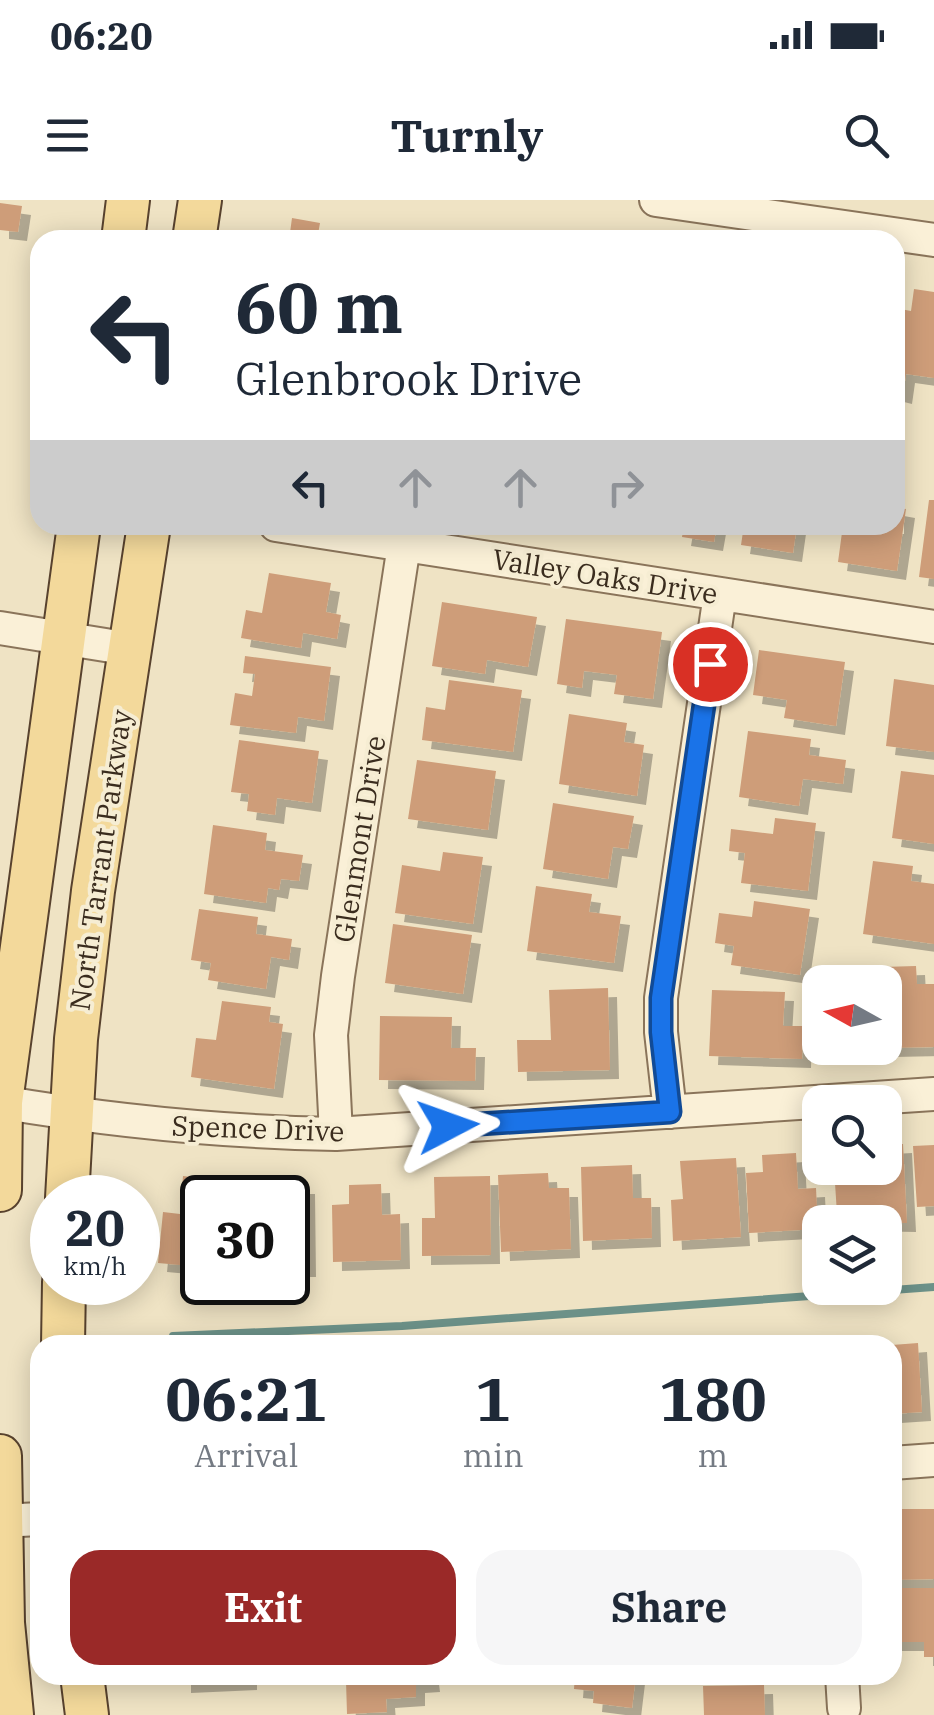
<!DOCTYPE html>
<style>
:root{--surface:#fff;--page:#f6f6f7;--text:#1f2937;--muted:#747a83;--accent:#9a2928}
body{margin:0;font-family:"IBM Plex Serif",serif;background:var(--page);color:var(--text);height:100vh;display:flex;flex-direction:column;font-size:38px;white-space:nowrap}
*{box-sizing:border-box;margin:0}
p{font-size:32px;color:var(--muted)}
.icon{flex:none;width:55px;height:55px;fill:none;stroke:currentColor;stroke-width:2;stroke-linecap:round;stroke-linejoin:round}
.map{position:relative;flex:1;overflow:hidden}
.sheet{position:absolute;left:30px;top:1135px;width:872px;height:350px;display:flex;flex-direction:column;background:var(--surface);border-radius:30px;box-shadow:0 5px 25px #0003}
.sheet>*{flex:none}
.hud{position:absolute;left:30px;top:30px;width:875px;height:305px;border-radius:30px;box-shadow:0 5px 25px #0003;background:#fff;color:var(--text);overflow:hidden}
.needle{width:65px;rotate:278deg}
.controls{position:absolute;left:802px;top:765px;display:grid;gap:20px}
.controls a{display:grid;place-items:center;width:100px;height:100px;border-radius:20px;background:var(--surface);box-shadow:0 5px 25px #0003;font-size:50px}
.speed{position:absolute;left:30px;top:975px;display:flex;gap:20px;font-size:50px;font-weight:700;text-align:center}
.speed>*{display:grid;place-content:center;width:130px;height:130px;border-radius:50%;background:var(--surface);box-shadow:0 5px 25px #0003;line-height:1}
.speed small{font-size:25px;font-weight:400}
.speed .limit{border:5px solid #111;border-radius:15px;background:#fff;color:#111}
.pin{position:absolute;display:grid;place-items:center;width:85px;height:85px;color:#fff;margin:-42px;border:5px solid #fff;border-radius:50%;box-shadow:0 2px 10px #0007}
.me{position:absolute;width:110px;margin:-55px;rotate:86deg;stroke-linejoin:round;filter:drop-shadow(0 0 8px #0008)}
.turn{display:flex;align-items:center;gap:35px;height:210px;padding:0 40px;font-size:45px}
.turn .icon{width:130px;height:130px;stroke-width:2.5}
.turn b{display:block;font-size:70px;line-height:85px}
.lanes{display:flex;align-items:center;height:95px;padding:0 40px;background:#0003;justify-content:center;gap:50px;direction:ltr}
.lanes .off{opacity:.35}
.eta{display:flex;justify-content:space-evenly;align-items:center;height:170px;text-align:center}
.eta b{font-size:60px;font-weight:700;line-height:70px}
.button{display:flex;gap:20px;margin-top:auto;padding:20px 40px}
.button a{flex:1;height:115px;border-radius:30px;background:var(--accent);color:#fff;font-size:40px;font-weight:700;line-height:115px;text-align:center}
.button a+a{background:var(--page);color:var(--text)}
.status{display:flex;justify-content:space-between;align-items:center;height:70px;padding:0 50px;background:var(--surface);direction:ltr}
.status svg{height:28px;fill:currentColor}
header{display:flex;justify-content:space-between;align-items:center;height:130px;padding:0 40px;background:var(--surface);font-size:45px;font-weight:700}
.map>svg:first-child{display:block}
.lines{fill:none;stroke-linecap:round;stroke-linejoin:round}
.stream{stroke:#6c9188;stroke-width:8}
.building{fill:#ce9d79;filter:url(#shadow)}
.minor-casing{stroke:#8a745a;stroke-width:36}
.major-casing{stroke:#58422e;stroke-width:46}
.minor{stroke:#faf0d7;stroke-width:32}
.major{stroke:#f3d99b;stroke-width:42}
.route-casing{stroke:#114b97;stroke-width:25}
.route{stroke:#1a73e8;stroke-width:18}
.labels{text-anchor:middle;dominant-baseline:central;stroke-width:8;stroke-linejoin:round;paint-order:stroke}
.street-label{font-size:28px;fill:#3a2c1e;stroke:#f6edd3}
</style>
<div class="status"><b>06:20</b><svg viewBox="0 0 49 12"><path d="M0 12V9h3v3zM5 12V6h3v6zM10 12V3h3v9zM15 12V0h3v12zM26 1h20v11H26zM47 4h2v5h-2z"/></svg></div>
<header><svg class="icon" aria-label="menu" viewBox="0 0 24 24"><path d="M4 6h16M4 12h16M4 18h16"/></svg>Turnly<svg class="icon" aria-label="search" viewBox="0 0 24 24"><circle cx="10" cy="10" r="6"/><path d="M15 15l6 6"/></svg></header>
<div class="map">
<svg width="934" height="1515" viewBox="0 0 934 1515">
<defs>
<filter id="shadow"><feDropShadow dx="9" dy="9" stdDeviation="0" flood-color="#0004"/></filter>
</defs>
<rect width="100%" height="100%" fill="#efe3c4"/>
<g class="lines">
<!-- stream -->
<path class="stream" d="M173,1136L402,1126L934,1087"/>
</g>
<!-- building -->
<path class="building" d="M0,3L22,6L18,32L0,30Z
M292,18L320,23L317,40H289Z
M914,89L934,92V178L906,174L903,195L895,193V108L911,111Z
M929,300H934V379L919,377Z
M895,307L906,309L897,371L838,362L843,325H895Z
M684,325H717L714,342L682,337Z
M744,325H797L793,353L741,345Z
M269,373L331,383L326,412L341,415L337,439L303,433L301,448L241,438L246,410L262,413Z
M442,402L537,417L528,467L487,460L485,474L432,466Z
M566,419L662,432L653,499L614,494L617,475L584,471L582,488L557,484Z
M759,450L845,462L836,526L784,518L787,500L753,495Z
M245,456L331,467L324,521L298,517L296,533L230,525L235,493L252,496L255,474L243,473Z
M894,479L934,485V552L886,546Z
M449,480L522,490L513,552L422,540L426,507L445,510Z
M569,514L627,523L624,542L644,545L637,596L559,584Z
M748,531L811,539L809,555L846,560L843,584L803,579L799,606L739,597Z
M239,540L319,551L312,603L277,598L275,615L247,611L249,594L231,592Z
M417,560L496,571L488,630L408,619Z
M901,571L934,575V644L892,638Z
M553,603L634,616L628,649L613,647L608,679L543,669Z
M775,618L816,623L808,691L741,683L745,653L729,651L731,629L773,634Z
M213,625L267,633L265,650L303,655L299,681L281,679L279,690L268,688L266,703L204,694Z
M443,652L483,657L473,724L395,713L402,665L440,671Z
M873,661L913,666L911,681L934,684V744L863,734Z
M536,686L592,694L589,712L621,716L614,763L527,751Z
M754,701L810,709L800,775L731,765L734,746L715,743L719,713L752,717Z
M199,709L258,717L256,734L292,739L289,760L271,757L266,789L208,780L211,763L191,760Z
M393,724L472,735L463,794L385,783Z
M916,766L917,784H934V847L885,848V782H882V767Z
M608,788L610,870L518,872L517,840H551L549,790Z
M712,790L785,792L783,826H803L802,859L709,856Z
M222,801L271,807L269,822L283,824L274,889L191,877L196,838L216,840Z
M380,816L452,817L451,848H476L475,881L379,880Z
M903,944L907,1023L854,1022V1013L837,1014L835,983L849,982L848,968H885V945Z
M934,945V1006L917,1007L913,946Z
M796,953L798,989L816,988L818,1029L749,1033L746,973L763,972L762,955Z
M736,958L741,1037L673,1041L671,1000L683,999L680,961Z
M632,965L633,998H651L652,1038L583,1041L581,967Z
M548,973L549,988H569L571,1049L501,1052L498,975Z
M183,976L215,980L213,998H202V1067L158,1063L163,1012L180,1014Z
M490,976L491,1055L422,1056V1018H435L434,977Z
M381,984L382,1015L400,1014L401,1060L333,1062L332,1005L349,1004V985Z
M271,985H306L307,1068H288V998H271Z
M918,1143L922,1212L892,1214V1145Z
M892,1309H934V1379L892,1380Z
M892,1388H934V1457H924V1442H892Z
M182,1475H248V1481L182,1484Z
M366,1475H430L431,1483L416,1484V1497L386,1499L387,1512L347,1514L346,1481L366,1480Z
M575,1475H636L632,1508L593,1503L594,1491L574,1489Z
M764,1485L765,1515H704L703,1486Z"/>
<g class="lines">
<defs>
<path id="minor" d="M656,0L934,40
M276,325L934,427
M0,428L130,449
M0,902C112,921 223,932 336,934L934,894
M670,912L661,832V798L720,394
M336,934L331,835L338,776L404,345
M892,1263L934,1260
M0,1321L40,1319
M842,1475L844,1508"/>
<path id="major" d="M123,40L128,0
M194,40L200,0
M0,990L1,902L79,325
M67,998L76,839L93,691L149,325
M63,1145L64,1082
M0,1256L3,1423L12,1515
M82,1475L87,1515"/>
</defs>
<!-- minor casing -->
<use href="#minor" class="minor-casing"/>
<!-- major casing -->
<use href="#major" class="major-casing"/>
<!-- minor -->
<use href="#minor" class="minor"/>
<!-- major -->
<use href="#major" class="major"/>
</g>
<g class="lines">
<defs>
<path id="route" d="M448,926L670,912L661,832V798L710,464"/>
</defs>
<!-- route casing -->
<use href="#route" class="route-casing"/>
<!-- route -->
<use href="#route" class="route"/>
</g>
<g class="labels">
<!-- street labels -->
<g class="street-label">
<text transform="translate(605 376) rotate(9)">Valley Oaks Drive</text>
<text transform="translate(359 639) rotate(-81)">Glenmont Drive</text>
<text transform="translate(100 660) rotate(-82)">North Tarrant Parkway</text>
<text transform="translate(258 928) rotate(2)">Spence Drive</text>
</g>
</g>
</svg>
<div class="controls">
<a><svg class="needle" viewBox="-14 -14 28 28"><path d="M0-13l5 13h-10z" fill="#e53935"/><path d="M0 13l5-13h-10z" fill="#747a83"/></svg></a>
<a><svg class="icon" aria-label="search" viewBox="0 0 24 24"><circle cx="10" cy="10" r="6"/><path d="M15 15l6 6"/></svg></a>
<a><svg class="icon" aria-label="layers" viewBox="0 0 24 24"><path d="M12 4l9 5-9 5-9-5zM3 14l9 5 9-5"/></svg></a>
</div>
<div class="speed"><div>20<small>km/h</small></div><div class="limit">30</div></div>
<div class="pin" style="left:710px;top:464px;background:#d93025"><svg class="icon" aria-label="arrive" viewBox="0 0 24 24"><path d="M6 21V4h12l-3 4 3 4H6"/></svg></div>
<svg class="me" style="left:448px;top:926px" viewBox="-20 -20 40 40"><path d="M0-17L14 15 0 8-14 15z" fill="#1a73e8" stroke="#fff" stroke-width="4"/></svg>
<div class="hud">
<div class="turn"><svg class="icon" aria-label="left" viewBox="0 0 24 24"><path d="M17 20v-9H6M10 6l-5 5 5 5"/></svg><div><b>60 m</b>Glenbrook Drive</div></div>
<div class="lanes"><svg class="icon" aria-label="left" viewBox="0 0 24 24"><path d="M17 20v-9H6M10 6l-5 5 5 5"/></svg><svg class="icon off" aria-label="ahead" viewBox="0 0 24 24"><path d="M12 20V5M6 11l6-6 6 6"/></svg><svg class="icon off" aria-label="ahead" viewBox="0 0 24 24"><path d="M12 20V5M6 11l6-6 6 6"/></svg><svg class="icon off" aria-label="right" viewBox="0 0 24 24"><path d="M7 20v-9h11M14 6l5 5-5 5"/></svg></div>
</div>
<section class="sheet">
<div class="eta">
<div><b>06:21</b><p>Arrival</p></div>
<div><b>1</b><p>min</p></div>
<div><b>180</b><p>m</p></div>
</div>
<div class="button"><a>Exit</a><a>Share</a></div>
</section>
</div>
